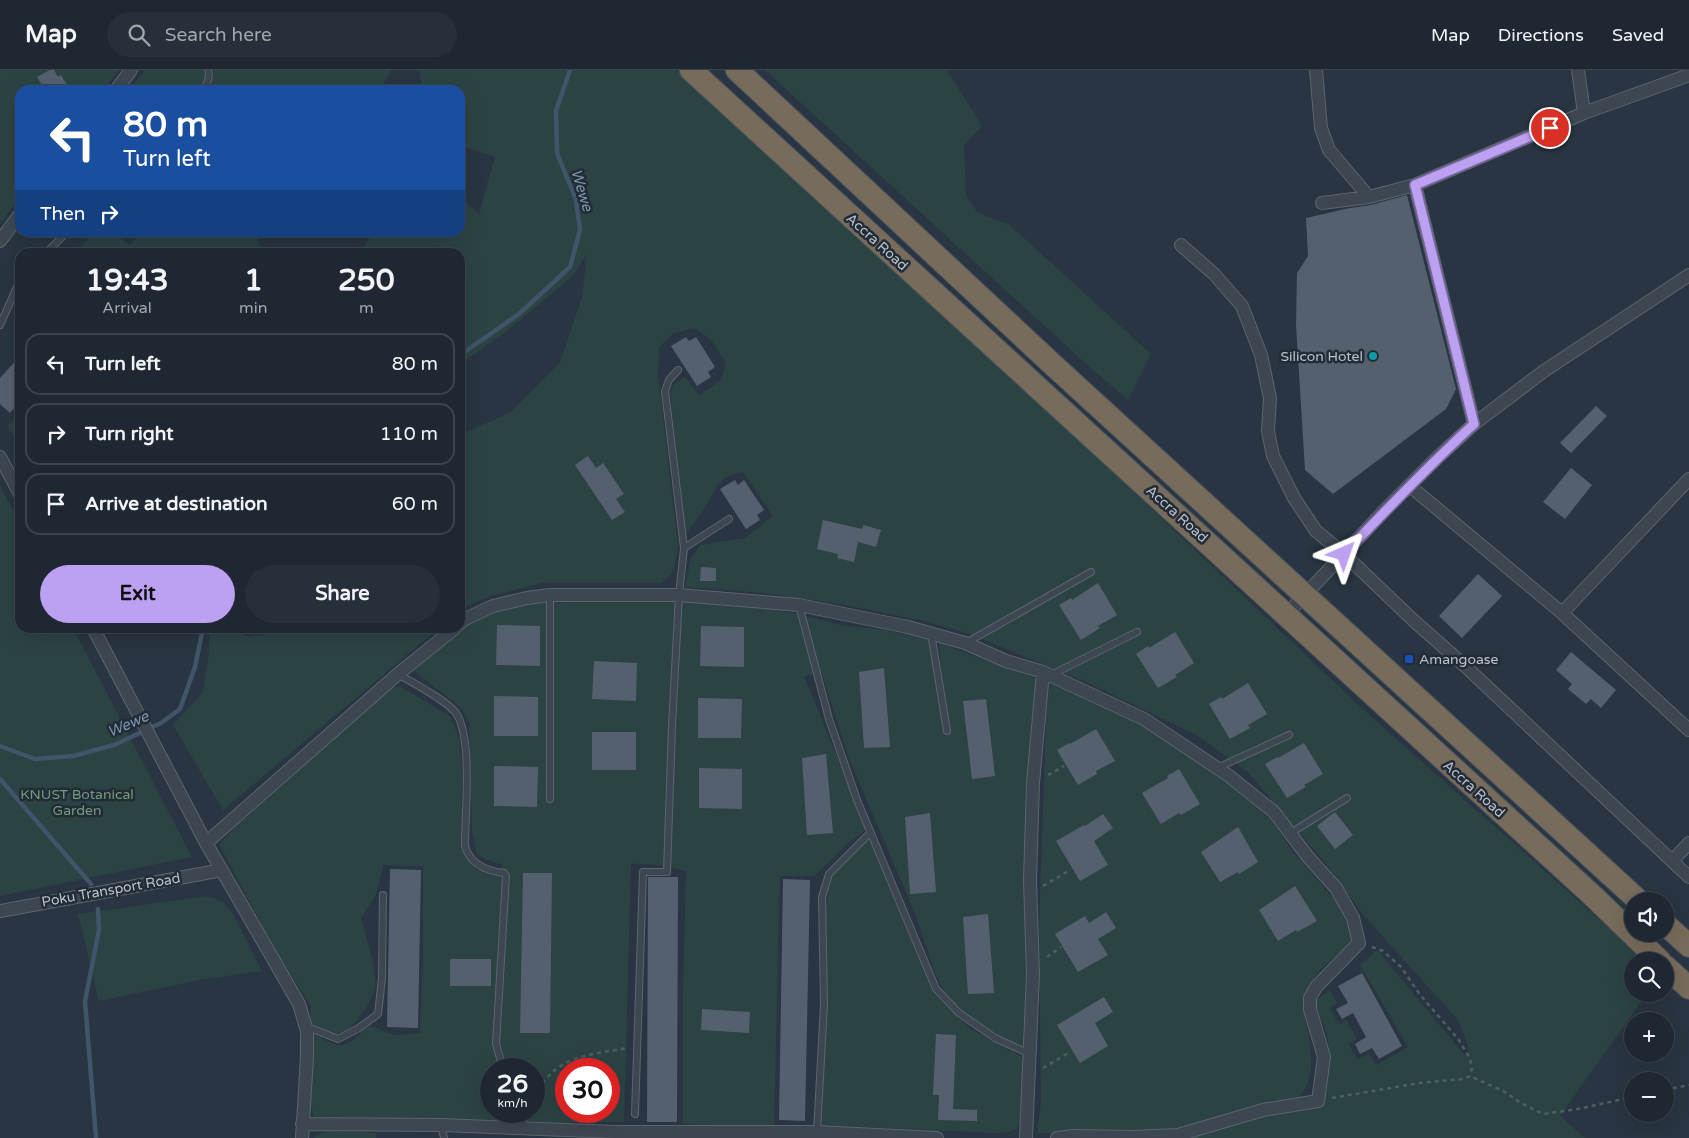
<!DOCTYPE html>
<meta charset="utf-8">
<style>
:root{--surface:#1f2832;--page:#27303a;--text:#f1f3f6;--muted:#a1a6ac;--line:#3c444d;--accent:#bca0f2}
body{margin:0;font-family:"Varela Round",sans-serif;background:var(--page);color:var(--text);height:100vh;display:flex;flex-direction:column;font-size:19px;white-space:nowrap}
*{box-sizing:border-box;margin:0}
p{font-size:16px;color:var(--muted)}
.icon{flex:none;width:28px;height:28px;fill:none;stroke:currentColor;stroke-width:2;stroke-linecap:round;stroke-linejoin:round}
.map{position:relative;flex:1;overflow:hidden}
.panel{position:absolute;left:15px;top:178px;width:450px;height:385px;display:flex;flex-direction:column;background:var(--surface);border-radius:15px;box-shadow:0 5px 20px #0002,0 0 0 1px var(--line)}
.panel>*{flex:none}
.hud{position:absolute;left:15px;top:15px;width:450px;height:152px;border-radius:15px;box-shadow:0 5px 20px #0002,0 0 0 1px var(--line);background:#1a4fa0;color:#fff;overflow:hidden}
.buttons{position:absolute;left:1624px;top:822px;display:grid;gap:10px}
.buttons a{display:grid;place-items:center;width:50px;height:50px;border-radius:50%;background:var(--surface);box-shadow:0 5px 20px #0002,0 0 0 1px var(--line);font-size:25px}
.speed{position:absolute;left:480px;top:988px;display:flex;gap:10px;font-size:25px;font-weight:700;text-align:center}
.speed>*{display:grid;place-content:center;width:65px;height:65px;border-radius:50%;background:var(--surface);box-shadow:0 5px 20px #0002,0 0 0 1px var(--line);line-height:1}
.speed small{font-size:12px;font-weight:400}
.speed .limit{border:8px solid #d22;background:#fff;color:#111}
.pin{position:absolute;display:grid;place-items:center;width:42px;height:42px;color:#fff;margin:-21px;border:2px solid #fff;border-radius:50%;box-shadow:0 1px 5px #0007}
.me{position:absolute;width:55px;margin:-28px;rotate:43deg;stroke-linejoin:round;filter:drop-shadow(0 0 4px #0008)}
.turn{display:flex;align-items:center;gap:18px;height:105px;padding:0 25px;font-size:22px}
.turn .icon{width:65px;height:65px;stroke-width:2.5}
.turn b{display:block;font-size:35px;line-height:42px}
.then{display:flex;align-items:center;height:48px;padding:0 25px;background:#0003;gap:10px;font-size:19px}
.eta{display:flex;justify-content:space-evenly;align-items:center;height:85px;text-align:center}
.eta b{font-size:30px;font-weight:700;line-height:35px}
.button{display:flex;gap:10px;margin-top:auto;padding:10px 25px}
.button a{flex:1;height:58px;border-radius:30px;background:var(--accent);color:#111;font-size:20px;font-weight:700;line-height:58px;text-align:center}
.button a+a{background:var(--page);color:var(--text)}
ul{padding:0;list-style:none}
li{display:flex;align-items:center;gap:15px;height:62px;margin:0 10px 8px;padding:0 15px;border:2px solid var(--line);border-radius:15px}
li div{flex:1}
li b{display:block;font-size:19px}
li em{font-style:normal}
header{display:flex;align-items:center;gap:30px;box-sizing:border-box;height:70px;padding:0 25px;background:var(--surface);border-bottom:1px solid var(--line)}
header strong{font-size:24px}
nav{display:flex;gap:28px;margin-inline-start:auto;font-size:18px}
.search{width:350px;height:45px;background:var(--page);display:flex;align-items:center;gap:12px;box-sizing:border-box;padding:0 18px;border-radius:28px;color:var(--muted);font-size:19px}
.map>svg:first-child{display:block}
.green{fill:#2c4344;fill-rule:evenodd}
.lines{fill:none;stroke-linecap:round;stroke-linejoin:round}
.stream{stroke:#40546a;stroke-width:4.5}
.building{fill:#55606f}
.lane-casing{stroke:#5c656f;stroke-width:8}
.street-casing{stroke:#5c656f;stroke-width:14}
.highway-casing{stroke:#48525c;stroke-width:24}
.path{stroke:#4c6062;stroke-width:2.5;stroke-dasharray:4 4;stroke-linecap:butt}
.lane{stroke:#3d4752;stroke-width:6}
.street{stroke:#3d4752;stroke-width:12}
.highway{stroke:#776b5b;stroke-width:22}
.route-casing{stroke:#7a689d;stroke-width:12}
.route{stroke:#bca0f2;stroke-width:9}
.culture-dot{fill:#0f9aa8;stroke:#222c37;stroke-width:2}
.transit-dot{fill:#1a4fb4;stroke:#222c37;stroke-width:2}
.labels{text-anchor:middle;dominant-baseline:central;stroke-width:5;stroke-linejoin:round;paint-order:stroke}
.street-label{font-size:14px;fill:#bbc2cc;stroke:#222c37}
.poi-label{font-size:14px;fill:#bbc2cc;stroke:#222c37;text-anchor:end}
.park-label{font-size:14px;fill:#739b7a;stroke:#222c37}
.water-label{font-size:15px;font-style:italic;fill:#7d94ac;stroke:#222c37}
</style>
<header>
<strong>Map</strong>
<div class="search"><svg class="icon" aria-label="search" viewBox="0 0 24 24"><circle cx="10" cy="10" r="6"/><path d="M15 15l6 6"/></svg>Search here</div>
<nav><a>Map</a><a>Directions</a><a>Saved</a></nav>
</header>
<div class="map">
<svg width="1689" height="1068" viewBox="0 0 1689 1068">
<rect width="100%" height="100%" fill="#293542"/>
<!-- green -->
<path class="green" d="M0,0H119L103,20H20V127L0,154Z
M145,0H203L206,7L200,20H129Z
M214,0H391L380,20H208L212,15Z
M419,0H679L1043,336L1365,641L1646,891H1632V924H1647L1560,1046L1585,1068H1177C1225,1057 1273,1044 1322,1034C1327,1012 1332,989 1327,966C1325,952 1314,944 1317,929L1330,920L1337,933L1330,938L1339,954L1346,950L1357,969L1349,974L1357,989L1369,984L1376,995L1408,977L1360,895L1377,880L1468,989V974L1458,950L1365,847L1327,795L1248,702L1196,665L1084,611L970,564L925,551L840,534L763,523L685,517L691,488L700,475L745,468L773,446L743,402C719,406 718,416 707,434C700,445 692,456 684,467L670,323L673,315L685,307L699,325L721,310L726,293L712,271L694,258L674,263L659,277L658,303L678,475C675,492 677,504 660,513H542L488,527L460,539V468L461,467L460,365L511,342L560,292L582,227L587,183L574,205L508,260L460,294V182H360L373,163L460,162V127L479,144L495,87L460,75V20H422Z
M765,0H947L982,56L964,75L966,125L977,142L1011,156L1151,284L1128,330L1085,293Z
M94,162L112,163L130,175L141,163H266L257,170L264,182H77Z
M20,342V377L8,356Z
M0,416L20,454V558H73L192,787L0,826Z
M592,531H681L743,536L793,543L841,555L885,560L929,570L944,666L951,664L943,631L939,573L1037,609L1025,978L993,964L962,941L944,922L935,903L916,846L848,686L822,604L804,606L867,759L851,771L814,806H780L774,1057L683,1054V919L686,801C668,797 650,793 631,794L624,1052L538,1053L314,1047L310,1033L312,963C322,968 337,980 348,973C356,969 362,960 370,956L395,965L420,963L423,884V796L383,795L376,825L361,848C365,863 378,904 375,917C373,930 352,964 337,963C329,963 318,957 311,954V936L276,882L219,774L232,760L392,618L399,616L450,646L459,668L462,699V777L469,792L476,799L498,807L502,795L485,789L476,783L472,761L469,652L461,638L414,601C433,584 467,550 489,542C520,532 560,533 592,531ZM491,999H534V1041H491ZM566,999H609V1041H566Z
M210,558H232L247,567L272,563L282,558H439L223,740L173,655L203,622L208,590Z
M1050,611L1135,649L1172,672L1222,709L1271,750L1294,783L1342,838L1349,854L1352,872C1339,886 1320,895 1311,913C1294,947 1331,1005 1294,1030L1169,1061L1098,1065L1037,1063L1041,1032L1039,854L1046,649Z
M869,766L937,927L971,959L1024,988L1022,1048C1018,1063 1006,1063 992,1063L821,1055L826,837L829,816L835,800Z
M206,826L222,831L232,842L262,901L200,910L99,931L78,844Z
M326,1061L376,1063V1068H313Z"/>
<g class="lines">
<!-- stream -->
<path class="stream" d="M460,285L519,244L570,197L580,160L576,130L557,83L556,41L570,0
M0,676L35,689L73,686L114,675L161,653L180,639L195,597L203,558
M0,709L91,814
M96,1068L85,931L99,860L98,839"/>
</g>
<!-- building -->
<path class="building" d="M50,0H54L58,7L61,5L67,15L64,18L65,20H33L42,15L37,7Z
M1407,125L1456,319L1446,339L1333,424L1305,400L1296,254L1297,203L1308,186L1306,148L1350,138L1371,135Z
M686,267L689,271L696,267L715,297L708,302L711,307L697,316L671,276Z
M20,286V309L14,315L20,321V331L10,343L0,334V308Z
M1596,336L1607,346L1571,383L1560,373Z
M588,386L596,398L603,393L624,424L616,429L625,442L612,450L575,395Z
M1571,398L1592,415L1565,449L1543,432Z
M735,410L738,415L744,410L764,440L757,445L760,450L746,459L720,419Z
M823,450L862,459L863,455L881,460L876,477L858,472L854,492L837,488L838,484L817,479Z
M701,497L716,498V511H700Z
M1478,504L1502,526L1462,568L1439,546Z
M1098,513L1117,545L1098,556L1100,558L1081,570L1059,535L1071,528L1072,530Z
M497,555L540,556V596L496,595Z
M701,556L744,557V597L700,596Z
M1175,562L1194,593L1175,605L1177,607L1158,618L1136,584L1148,576L1149,578Z
M1571,582L1616,620L1601,638L1591,629L1586,634L1568,619L1572,614L1556,600Z
M594,591L637,593L636,631L592,629Z
M884,598L890,677L864,678L859,602Z
M1248,613L1267,644L1248,655L1250,658L1230,669L1209,634L1221,627L1222,629Z
M494,626L538,627V666H494Z
M698,628L742,629L741,668H698Z
M986,629L995,706L972,709L963,631Z
M1096,659L1115,691L1096,701L1097,704L1078,715L1057,680L1069,673L1070,674Z
M592,662H636V700H592Z
M1304,673L1323,704L1304,715L1306,717L1287,728L1265,694L1277,687L1278,688Z
M826,684L833,763L807,765L802,688Z
M494,696L538,697L537,737L494,736Z
M699,698L742,699V739L699,738Z
M1179,699L1200,734L1181,745L1179,743L1161,754L1142,723L1168,708L1167,706Z
M1335,742L1353,765L1335,779L1317,756Z
M930,743L936,822L910,824L905,747Z
M1103,744L1113,758L1094,771L1108,795L1080,811L1056,771L1084,755L1085,756Z
M1238,757L1258,792L1239,804L1238,802L1220,812L1201,782Z
M390,799L421,800L418,958L387,957Z
M523,803H552L550,963H520Z
M648,807H678L677,1052H647Z
M783,809L810,810L805,1051L779,1050Z
M1295,816L1317,851L1297,862L1296,860L1278,871L1259,840Z
M1106,842L1116,858L1098,869L1108,885L1078,902L1055,864L1085,846L1089,853Z
M988,844L994,923L968,924L963,847Z
M450,889H491V916H450Z
M1362,903L1402,976L1379,989L1372,978L1360,984L1355,974L1366,967L1353,943L1342,949L1336,939L1348,933L1338,916Z
M1104,927L1113,942L1095,953L1108,976L1080,993L1057,955Z
M702,939L750,942L749,963L701,960Z
M936,964L956,965L953,1039L977,1040V1051L938,1050L939,1025H933Z"/>
<g class="lines">
<defs>
<path id="lane" d="M203,20C207,14 211,7 208,0
M47,182L67,162
M0,255L17,217L20,213
M684,478L729,449
M550,525V729
M799,535L829,649L857,730L936,919L959,943L995,968L1030,984
M931,563L947,661
M966,573L1091,502
M398,604C413,613 446,630 456,643C473,668 465,744 465,776C470,794 487,801 504,803L506,806L496,974L503,999
M1051,605L1137,562
M1217,698L1289,665
M1289,764L1347,728
M305,956L338,969L359,958L378,944L382,908L383,825
M522,1041L524,1058
M635,1044L643,802H667L672,656L679,525L684,478L665,321L669,310L678,300
M441,1055L444,1068
M817,1062L824,934L822,827L829,804L870,763"/>
<path id="street" d="M1316,0L1321,58L1329,80L1369,127
M1578,0L1584,43
M116,20L131,0
M1415,115L1474,354
M1322,133L1369,127L1415,115L1584,43L1689,5
M0,171L20,144
M1181,175L1214,204L1242,236L1261,285L1270,328L1268,361L1273,386L1294,428L1316,461L1344,484L1413,550L1465,596L1689,807
M0,387L20,424
M1410,416L1562,543L1689,660
M1562,543L1689,409
M1286,545L1386,439L1438,387L1474,354L1544,301L1689,205
M460,553L465,549L493,536L527,528L550,525H679L799,535L908,557L965,573L1006,591L1043,602L1144,649L1229,706L1274,742L1308,787L1336,818L1353,848L1359,873L1316,917L1310,928V939L1324,987L1318,1031L1263,1040L1178,1065L1133,1067L1073,1066L1057,1068
M93,558L206,773L299,934L307,961V987L302,1068
M206,773L398,604L455,558
M1672,791L1689,773
M0,841L222,800
M302,1054L441,1055L617,1062H817L937,1068
M1026,1068L1033,905L1030,810L1033,713L1043,602"/>
<path id="highway" d="M691,0L1593,826L1660,891
M737,0L1051,293L1639,831
M1665,854L1689,876
M1665,896L1689,918"/>
</defs>
<!-- lane casing -->
<use href="#lane" class="lane-casing"/>
<!-- street casing -->
<use href="#street" class="street-casing"/>
<!-- highway casing -->
<use href="#highway" class="highway-casing"/>
<!-- path -->
<path class="path" d="M1048,705L1064,696
M1043,816L1070,800
M1372,877L1383,881L1401,897L1421,926L1459,970L1470,989L1472,998L1470,1006
M1047,887L1061,877
M1043,998L1070,982
M1665,1020L1689,1015
M534,1027C541,1016 548,1004 559,997C580,984 605,982 628,978
M1332,1028L1419,1013L1463,1009L1470,1006L1505,1022L1521,1033L1543,1044L1578,1039L1632,1027"/>
<!-- lane -->
<use href="#lane" class="lane"/>
<!-- street -->
<use href="#street" class="street"/>
<!-- highway -->
<use href="#highway" class="highway"/>
</g>
<g class="lines">
<defs>
<path id="route" d="M1344,484C1386,440 1429,395 1474,354L1415,115L1550,58"/>
</defs>
<!-- route casing -->
<use href="#route" class="route-casing"/>
<!-- route -->
<use href="#route" class="route"/>
</g>
<!-- markers -->
<circle class="culture-dot" cx="1373" cy="286" r="5"/>
<rect class="transit-dot" x="1404" y="584" width="10" height="10" rx="2.5"/>
<g class="labels">
<!-- street labels -->
<g class="street-label">
<text transform="translate(877 172) rotate(42)">Accra Road</text>
<text transform="translate(1177 444) rotate(42)">Accra Road</text>
<text transform="translate(1474 719) rotate(42)">Accra Road</text>
<text transform="translate(111 820) rotate(-10)">Poku Transport Road</text>
</g>
<!-- poi labels -->
<g class="poi-label">
<text x="1363" y="286">Silicon Hotel</text>
<text x="1419" y="589" text-anchor="start">Amangoase</text>
</g>
<!-- park labels -->
<g class="park-label">
<text x="77" y="724">KNUST Botanical<tspan x="77" dy="16">Garden</tspan></text>
</g>
<!-- water labels -->
<g class="water-label">
<text transform="translate(582 120) rotate(73)">Wewe</text>
<text transform="translate(128 654) rotate(-24)">Wewe</text>
</g>
</g>
</svg>
<div class="buttons">
<a><svg class="icon" aria-label="sound" viewBox="0 0 24 24"><path d="M4 9h4l5-4v14l-5-4H4zM17 9q2 3 0 6"/></svg></a>
<a><svg class="icon" aria-label="search" viewBox="0 0 24 24"><circle cx="10" cy="10" r="6"/><path d="M15 15l6 6"/></svg></a>
<a>+</a>
<a>−</a>
</div>
<div class="speed"><div>26<small>km/h</small></div><div class="limit">30</div></div>
<div class="pin" style="left:1550px;top:58px;background:#d93025"><svg class="icon" aria-label="arrive" viewBox="0 0 24 24"><path d="M6 21V4h12l-3 4 3 4H6"/></svg></div>
<svg class="me" style="left:1344px;top:484px" viewBox="-20 -20 40 40"><path d="M0-17L14 15 0 8-14 15z" fill="#bca0f2" stroke="#fff" stroke-width="4"/></svg>
<div class="hud">
<div class="turn"><svg class="icon" aria-label="left" viewBox="0 0 24 24"><path d="M17 20v-9H6M10 6l-5 5 5 5"/></svg><div><b>80 m</b>Turn left</div></div>
<div class="then">Then<svg class="icon" aria-label="right" viewBox="0 0 24 24"><path d="M7 20v-9h11M14 6l5 5-5 5"/></svg></div>
</div>
<section class="panel">
<div class="eta">
<div><b>19:43</b><p>Arrival</p></div>
<div><b>1</b><p>min</p></div>
<div><b>250</b><p>m</p></div>
</div>
<ul>
<li><svg class="icon" aria-label="left" viewBox="0 0 24 24"><path d="M17 20v-9H6M10 6l-5 5 5 5"/></svg><div><b>Turn left</b></div><em>80 m</em></li>
<li><svg class="icon" aria-label="right" viewBox="0 0 24 24"><path d="M7 20v-9h11M14 6l5 5-5 5"/></svg><div><b>Turn right</b></div><em>110 m</em></li>
<li><svg class="icon" aria-label="arrive" viewBox="0 0 24 24"><path d="M6 21V4h12l-3 4 3 4H6"/></svg><div><b>Arrive at destination</b></div><em>60 m</em></li>
</ul>
<div class="button"><a>Exit</a><a>Share</a></div>
</section>
</div>
